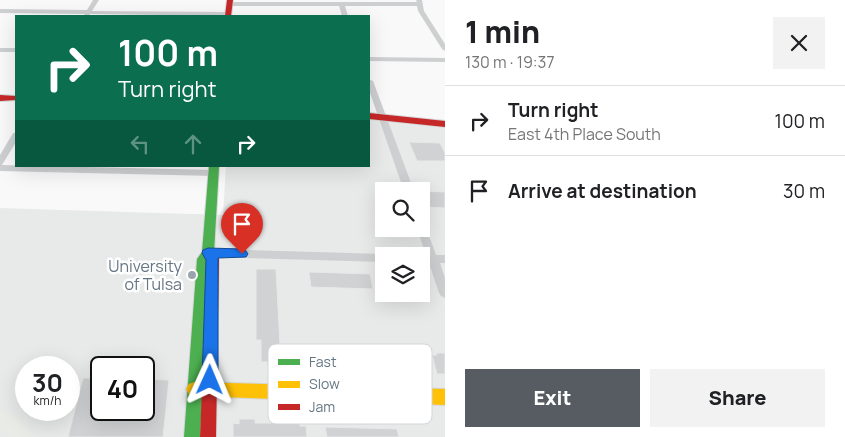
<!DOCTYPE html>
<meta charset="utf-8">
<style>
:root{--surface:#fff;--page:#f2f2f2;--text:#202124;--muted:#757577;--line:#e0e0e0;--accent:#565c61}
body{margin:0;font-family:Manrope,sans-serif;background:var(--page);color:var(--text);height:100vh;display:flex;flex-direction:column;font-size:19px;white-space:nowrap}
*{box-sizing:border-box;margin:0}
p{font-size:16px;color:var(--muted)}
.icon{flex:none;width:28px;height:28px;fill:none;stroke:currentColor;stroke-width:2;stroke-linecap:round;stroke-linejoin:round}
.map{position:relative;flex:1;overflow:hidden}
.details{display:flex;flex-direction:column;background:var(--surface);width:400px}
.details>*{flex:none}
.banner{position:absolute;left:15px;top:15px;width:355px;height:152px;border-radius:0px;box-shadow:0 5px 20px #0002;background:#0b6e4f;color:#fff;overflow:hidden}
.buttons{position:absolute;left:375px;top:182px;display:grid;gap:10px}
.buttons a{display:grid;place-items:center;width:55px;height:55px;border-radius:0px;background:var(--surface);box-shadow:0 5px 20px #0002;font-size:25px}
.speed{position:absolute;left:15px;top:356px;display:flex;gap:10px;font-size:25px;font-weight:700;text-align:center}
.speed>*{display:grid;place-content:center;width:65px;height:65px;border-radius:50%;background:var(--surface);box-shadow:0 5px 20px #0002;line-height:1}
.speed small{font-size:12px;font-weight:400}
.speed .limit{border:2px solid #111;border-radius:8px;background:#fff;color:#111}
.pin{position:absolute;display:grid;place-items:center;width:42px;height:42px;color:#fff;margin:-51px -21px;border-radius:50% 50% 50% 0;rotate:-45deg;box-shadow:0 0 5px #0007}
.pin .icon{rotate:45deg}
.me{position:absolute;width:55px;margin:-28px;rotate:1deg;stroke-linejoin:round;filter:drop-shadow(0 0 4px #0008)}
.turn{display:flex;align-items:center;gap:18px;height:105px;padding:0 20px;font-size:22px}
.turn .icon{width:65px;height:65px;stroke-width:2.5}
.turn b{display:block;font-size:35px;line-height:42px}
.lanes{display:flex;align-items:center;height:48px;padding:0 20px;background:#0003;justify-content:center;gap:25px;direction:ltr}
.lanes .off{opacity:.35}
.round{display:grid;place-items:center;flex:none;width:52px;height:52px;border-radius:0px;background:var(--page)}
.summary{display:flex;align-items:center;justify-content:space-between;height:85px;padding:0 20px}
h1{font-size:30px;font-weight:800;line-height:38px}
.primary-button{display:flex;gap:10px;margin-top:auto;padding:10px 20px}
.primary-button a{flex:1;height:58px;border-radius:0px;background:var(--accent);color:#fff;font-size:20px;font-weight:800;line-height:58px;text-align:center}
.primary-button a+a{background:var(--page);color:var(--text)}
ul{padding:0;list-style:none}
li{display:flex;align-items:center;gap:15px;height:70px;padding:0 20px;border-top:1px solid var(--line)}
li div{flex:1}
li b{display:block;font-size:19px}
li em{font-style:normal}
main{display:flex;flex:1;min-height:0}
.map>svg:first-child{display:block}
.built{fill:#e8e9e9;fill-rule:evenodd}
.green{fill:#e8ebe6}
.building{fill:#d0d2d3;stroke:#e8e8e8}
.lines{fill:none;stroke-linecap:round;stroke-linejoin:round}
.fast-casing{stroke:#d5d6d7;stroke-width:2}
.slow-casing{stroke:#d5d6d7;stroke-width:2}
.jam-casing{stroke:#d5d6d7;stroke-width:2}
.street{fill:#cecfd0;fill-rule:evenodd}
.fast{fill:#4caf50;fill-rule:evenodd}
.slow{fill:#ffc107;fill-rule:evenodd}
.jam{fill:#c62828;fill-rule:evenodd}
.route{fill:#1a73e8;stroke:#114b97}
.poi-dot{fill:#99a4ac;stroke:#fff;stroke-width:2}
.labels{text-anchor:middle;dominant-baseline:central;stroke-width:5;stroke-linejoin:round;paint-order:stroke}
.poi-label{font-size:16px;fill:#657683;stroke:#fff;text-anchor:end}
.key{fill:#fff;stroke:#d1d6da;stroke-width:1}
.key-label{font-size:14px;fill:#657683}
</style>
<main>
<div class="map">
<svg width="445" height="437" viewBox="0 0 445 437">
<rect width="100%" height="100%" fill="#f9f9f9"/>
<!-- built -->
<path class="built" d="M369,120L445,128V437H0V208L223,215L226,166H369ZM384,191H421V229H384ZM384,256H421V294H384ZM26,368H69V410H26ZM101,368H144V410H101Z"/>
<!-- green -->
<path class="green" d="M0,410L17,418L36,437H11L0,430Z"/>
<!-- building -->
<path class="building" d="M409,142L440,143L445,153V161H417Z
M422,191L445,192V208L428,207Z
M256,269H276L280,346L354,349L358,373L269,369L267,362H261V340H256Z
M309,272L370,274L373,289L311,287Z
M436,353H445V374H437L432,355H437Z
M83,378H101V410H144V379L169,380L163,437H68Z
M239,419H255V423H285V421H300V426H306L307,437H233V423L239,424Z
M325,427L397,429L399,437H327Z"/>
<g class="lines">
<defs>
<path id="fast" d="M209,166H219L214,253L209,260L200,437H184L197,259L202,252Z"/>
<path id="slow" d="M194,382L445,389V405L194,396L189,394L186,389L189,384Z"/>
<path id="jam" d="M227,0H233L231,16H225Z
M0,95L16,96V100L0,101Z
M369,113L445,121V127L369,119Z
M208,248L212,250L219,259L216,437H200L207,260L202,253L204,250Z"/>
</defs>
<!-- fast casing -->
<use href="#fast" class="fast-casing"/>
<!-- slow casing -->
<use href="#slow" class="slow-casing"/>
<!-- jam casing -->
<use href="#jam" class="jam-casing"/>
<!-- street -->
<path class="street" d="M93,0H99L92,11L228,12L231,14L228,16L90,14L89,16H83L85,14L0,13V9L87,10Z
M416,0H422L424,11L445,44V51L442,49L418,11L417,6H345L348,16H342L339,6H229L226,4L229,2H417Z
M0,48H16V52H0Z
M369,57L445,58V62L369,61Z
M369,79L373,81L414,191H404L369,90Z
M13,133H16V142L2,165L214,170L219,173L214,176L0,171V155Z
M421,223L426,227L436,255H445V263H440L445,278V298L441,296L439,293L429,263H421V256H417L426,255L417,229H421Z
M208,249L384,254L388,256H384V262L208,257L204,256L203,253L204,250Z"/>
<!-- fast -->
<use href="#fast" class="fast"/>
<!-- slow -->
<use href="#slow" class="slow"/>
<!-- jam -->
<use href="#jam" class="jam"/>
</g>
<!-- route -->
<path class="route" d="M208,248L242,249L246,251L248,254L246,257L218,258V380L215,385L210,388L205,385L202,380L206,260L202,253L203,250Z"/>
<!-- markers -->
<circle class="poi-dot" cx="192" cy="275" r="5"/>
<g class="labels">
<!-- poi labels -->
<g class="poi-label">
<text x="182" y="266">University<tspan x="182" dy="18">of Tulsa</tspan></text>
</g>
</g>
<!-- legend -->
<rect x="268" y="344" width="164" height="80" rx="8" class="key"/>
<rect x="278" y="359" width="22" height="6" fill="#4caf50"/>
<rect x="278" y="381" width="22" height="7" fill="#ffc107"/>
<rect x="278" y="404" width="22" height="6" fill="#c62828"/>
<g class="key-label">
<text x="309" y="367">Fast</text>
<text x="309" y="389">Slow</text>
<text x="309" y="412">Jam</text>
</g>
</svg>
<div class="buttons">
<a><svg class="icon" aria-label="search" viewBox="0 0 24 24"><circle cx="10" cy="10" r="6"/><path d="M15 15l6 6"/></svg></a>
<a><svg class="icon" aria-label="layers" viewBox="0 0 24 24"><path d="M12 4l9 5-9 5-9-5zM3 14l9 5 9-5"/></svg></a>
</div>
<div class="speed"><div>30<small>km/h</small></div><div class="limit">40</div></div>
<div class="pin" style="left:242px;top:254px;background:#d93025"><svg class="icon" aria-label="arrive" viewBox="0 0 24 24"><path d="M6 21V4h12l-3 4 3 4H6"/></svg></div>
<svg class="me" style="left:210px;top:380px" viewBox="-20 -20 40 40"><path d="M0-17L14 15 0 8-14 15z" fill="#1a73e8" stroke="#fff" stroke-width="4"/></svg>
<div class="banner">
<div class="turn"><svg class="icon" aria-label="right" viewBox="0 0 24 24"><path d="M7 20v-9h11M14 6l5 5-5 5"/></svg><div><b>100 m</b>Turn right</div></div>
<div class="lanes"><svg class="icon off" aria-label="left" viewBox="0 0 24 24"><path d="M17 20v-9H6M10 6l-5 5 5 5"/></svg><svg class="icon off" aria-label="ahead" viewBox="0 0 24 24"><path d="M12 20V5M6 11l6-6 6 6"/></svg><svg class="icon" aria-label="right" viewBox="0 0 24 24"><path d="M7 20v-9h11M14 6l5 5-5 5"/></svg></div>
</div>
</div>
<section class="details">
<div class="summary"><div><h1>1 min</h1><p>130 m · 19:37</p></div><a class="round"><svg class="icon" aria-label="close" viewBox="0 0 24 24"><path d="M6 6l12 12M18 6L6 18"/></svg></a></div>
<ul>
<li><svg class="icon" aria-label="right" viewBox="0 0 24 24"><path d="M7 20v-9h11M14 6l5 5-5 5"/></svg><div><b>Turn right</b><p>East 4th Place South</p></div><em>100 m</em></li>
<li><svg class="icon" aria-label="arrive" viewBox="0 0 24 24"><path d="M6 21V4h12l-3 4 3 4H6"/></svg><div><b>Arrive at destination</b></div><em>30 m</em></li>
</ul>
<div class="primary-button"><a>Exit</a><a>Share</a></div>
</section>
</main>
